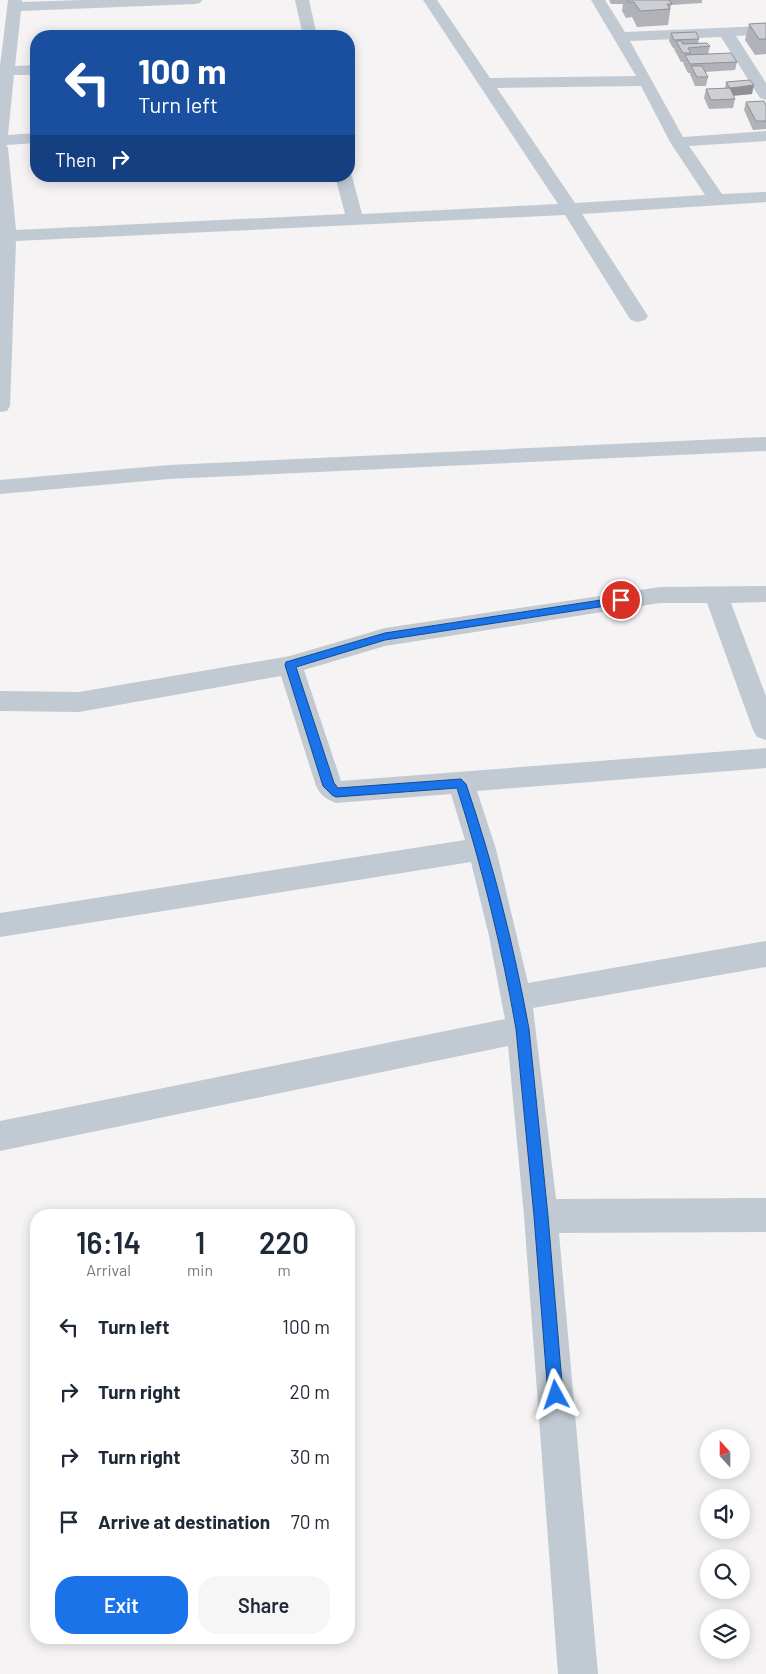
<!DOCTYPE html>
<style>
:root{--surface:#fff;--page:#f6f6f7;--text:#1f2937;--muted:#747a83;--accent:#1a73e8}
body{margin:0;font-family:Barlow,sans-serif;background:var(--page);color:var(--text);height:100vh;display:flex;flex-direction:column;font-size:19px;white-space:nowrap}
*{box-sizing:border-box;margin:0}
p{font-size:16px;color:var(--muted)}
.icon{flex:none;width:28px;height:28px;fill:none;stroke:currentColor;stroke-width:2;stroke-linecap:round;stroke-linejoin:round}
.map{position:relative;flex:1;overflow:hidden}
.details{position:absolute;left:30px;top:1209px;width:325px;height:435px;display:flex;flex-direction:column;background:var(--surface);border-radius:20px;box-shadow:0 2px 12px #0003}
.details>*{flex:none}
.guide{position:absolute;left:30px;top:30px;width:325px;height:152px;border-radius:20px;box-shadow:0 2px 12px #0003;background:#1a4fa0;color:#fff;overflow:hidden}
.needle{width:32px;rotate:339deg}
.tools{position:absolute;left:700px;top:1429px;display:grid;gap:10px}
.tools a{display:grid;place-items:center;width:50px;height:50px;border-radius:50%;background:var(--surface);box-shadow:0 2px 12px #0003;font-size:25px}
.pin{position:absolute;display:grid;place-items:center;width:42px;height:42px;color:#fff;margin:-21px;border:2px solid #fff;border-radius:50%;box-shadow:0 1px 5px #0007}
.me{position:absolute;width:55px;margin:-28px;rotate:355deg;stroke-linejoin:round;filter:drop-shadow(0 0 4px #0008)}
.turn{display:flex;align-items:center;gap:18px;height:105px;padding:0 25px;font-size:22px}
.turn .icon{width:65px;height:65px;stroke-width:2.5}
.turn b{display:block;font-size:35px;line-height:42px}
.then{display:flex;align-items:center;height:48px;padding:0 25px;background:#0003;gap:10px;font-size:19px}
.eta{display:flex;justify-content:space-evenly;align-items:center;height:85px;text-align:center}
.eta b{font-size:30px;font-weight:600;line-height:35px}
.primary-button{display:flex;gap:10px;margin-top:auto;padding:10px 25px}
.primary-button a{flex:1;height:58px;border-radius:20px;background:var(--accent);color:#fff;font-size:20px;font-weight:600;line-height:58px;text-align:center}
.primary-button a+a{background:var(--page);color:var(--text)}
ul{padding:0;list-style:none}
li{display:flex;align-items:center;gap:15px;height:65px;padding:0 25px}
li div{flex:1}
li b{display:block;font-size:19px}
li em{font-style:normal}
.map>svg:first-child{display:block}
.lines{fill:none;stroke-linecap:round;stroke-linejoin:round}
.minor{fill:#c1cad2;fill-rule:evenodd}
.wall{fill:#b0b2b7}
.shaded-wall{fill:#909195}
.building{fill:#cdcfd5;stroke:#909195}
.route{fill:#1a73e8;stroke:#114b97}
</style>
<div class="map">
<svg width="766" height="1674" viewBox="0 0 766 1674">
<rect width="100%" height="100%" fill="#f5f3f3"/>
<g class="lines">
<!-- minor -->
<path class="minor" d="M8,0H22V2L83,0H202L200,3L195,4L21,11L15,66L36,65V75H14L8,135L36,133V143L6,145L8,148L16,230L345,214L335,176H349V172L352,176L362,214L558,204L423,0H437L490,78L636,76L591,0H605L625,32L766,26V34L736,36L766,83V100L760,98L721,37L630,41L683,137L766,131V141L689,146L722,194L766,192V202L582,214L648,316L645,320L638,322L631,320L628,316L565,215L16,241L10,406L7,411L0,412V66ZM641,86L670,142L705,195L575,203L497,88Z
M295,0H309L317,36H303Z
M766,437V451L169,479L0,494V480L169,465Z
M766,586V602L731,603L766,696V740L757,737L753,730L707,603H660L385,646L304,670L341,781L766,748V768L477,791L496,849L528,983L766,941V967L533,1008L556,1199L766,1198V1232L559,1233L598,1674H558L524,1216L508,1046L0,1151V1121L505,1019L489,936L471,862L0,937V913L465,840L451,794L336,803C326,799 321,796 316,786L281,676L79,712L0,711V691L79,692L290,656L385,628L660,587Z"/>
</g>
<!-- wall -->
<path class="wall" d="M609,0H702V3L671,5L668,25L637,27L632,17L626,18L622,11L623,4H611Z
M766,23V54L755,55L745,40L749,24Z
M671,33L699,39L698,43L710,46L708,54L737,62L735,70L705,72L708,77L706,86H695L690,74V73H688L683,63L684,62H681L674,49L675,48H673L669,41Z
M726,82L752,94L733,96L735,99L733,108L709,109L704,98L706,89H725Z
M746,102L766,105V129L753,130L744,110Z"/>
<!-- shaded-wall -->
<path class="shaded-wall" d="M754,85L752,94L728,96L730,88Z"/>
<!-- building -->
<path class="building" d="M627,0H669L672,4H667L670,9L640,11L634,2H628Z
M766,23V39H759L749,24Z
M696,32L699,39L674,40L671,33Z
M676,41H681L683,44L707,43L710,46L688,48L691,53H683Z
M731,53L737,62L690,64L685,55Z
M691,66H702L708,77H697Z
M750,80L754,85L730,88L726,82Z
M730,88L735,99L711,100L706,89Z
M764,101L766,105V121H756L746,102Z"/>
<!-- route -->
<path class="route" d="M621,597L626,600L625,603L385,640L296,667L334,783L338,788L461,779L466,784C493,863 514,946 529,1029L548,1216L563,1395L561,1401L556,1403L550,1401L548,1395L534,1216L516,1029C502,948 482,867 457,788L336,797L332,795L323,786L285,665L286,662L385,633Z"/>
</svg>
<div class="tools">
<a><svg class="needle" viewBox="-14 -14 28 28"><path d="M0-13l5 13h-10z" fill="#e53935"/><path d="M0 13l5-13h-10z" fill="#747a83"/></svg></a>
<a><svg class="icon" aria-label="sound" viewBox="0 0 24 24"><path d="M4 9h4l5-4v14l-5-4H4zM17 9q2 3 0 6"/></svg></a>
<a><svg class="icon" aria-label="search" viewBox="0 0 24 24"><circle cx="10" cy="10" r="6"/><path d="M15 15l6 6"/></svg></a>
<a><svg class="icon" aria-label="layers" viewBox="0 0 24 24"><path d="M12 4l9 5-9 5-9-5zM3 14l9 5 9-5"/></svg></a>
</div>
<div class="pin" style="left:621px;top:600px;background:#d93025"><svg class="icon" aria-label="arrive" viewBox="0 0 24 24"><path d="M6 21V4h12l-3 4 3 4H6"/></svg></div>
<svg class="me" style="left:556px;top:1395px" viewBox="-20 -20 40 40"><path d="M0-17L14 15 0 8-14 15z" fill="#1a73e8" stroke="#fff" stroke-width="4"/></svg>
<div class="guide">
<div class="turn"><svg class="icon" aria-label="left" viewBox="0 0 24 24"><path d="M17 20v-9H6M10 6l-5 5 5 5"/></svg><div><b>100 m</b>Turn left</div></div>
<div class="then">Then<svg class="icon" aria-label="right" viewBox="0 0 24 24"><path d="M7 20v-9h11M14 6l5 5-5 5"/></svg></div>
</div>
<section class="details">
<div class="eta">
<div><b>16:14</b><p>Arrival</p></div>
<div><b>1</b><p>min</p></div>
<div><b>220</b><p>m</p></div>
</div>
<ul>
<li><svg class="icon" aria-label="left" viewBox="0 0 24 24"><path d="M17 20v-9H6M10 6l-5 5 5 5"/></svg><div><b>Turn left</b></div><em>100 m</em></li>
<li><svg class="icon" aria-label="right" viewBox="0 0 24 24"><path d="M7 20v-9h11M14 6l5 5-5 5"/></svg><div><b>Turn right</b></div><em>20 m</em></li>
<li><svg class="icon" aria-label="right" viewBox="0 0 24 24"><path d="M7 20v-9h11M14 6l5 5-5 5"/></svg><div><b>Turn right</b></div><em>30 m</em></li>
<li><svg class="icon" aria-label="arrive" viewBox="0 0 24 24"><path d="M6 21V4h12l-3 4 3 4H6"/></svg><div><b>Arrive at destination</b></div><em>70 m</em></li>
</ul>
<div class="primary-button"><a>Exit</a><a>Share</a></div>
</section>
</div>
